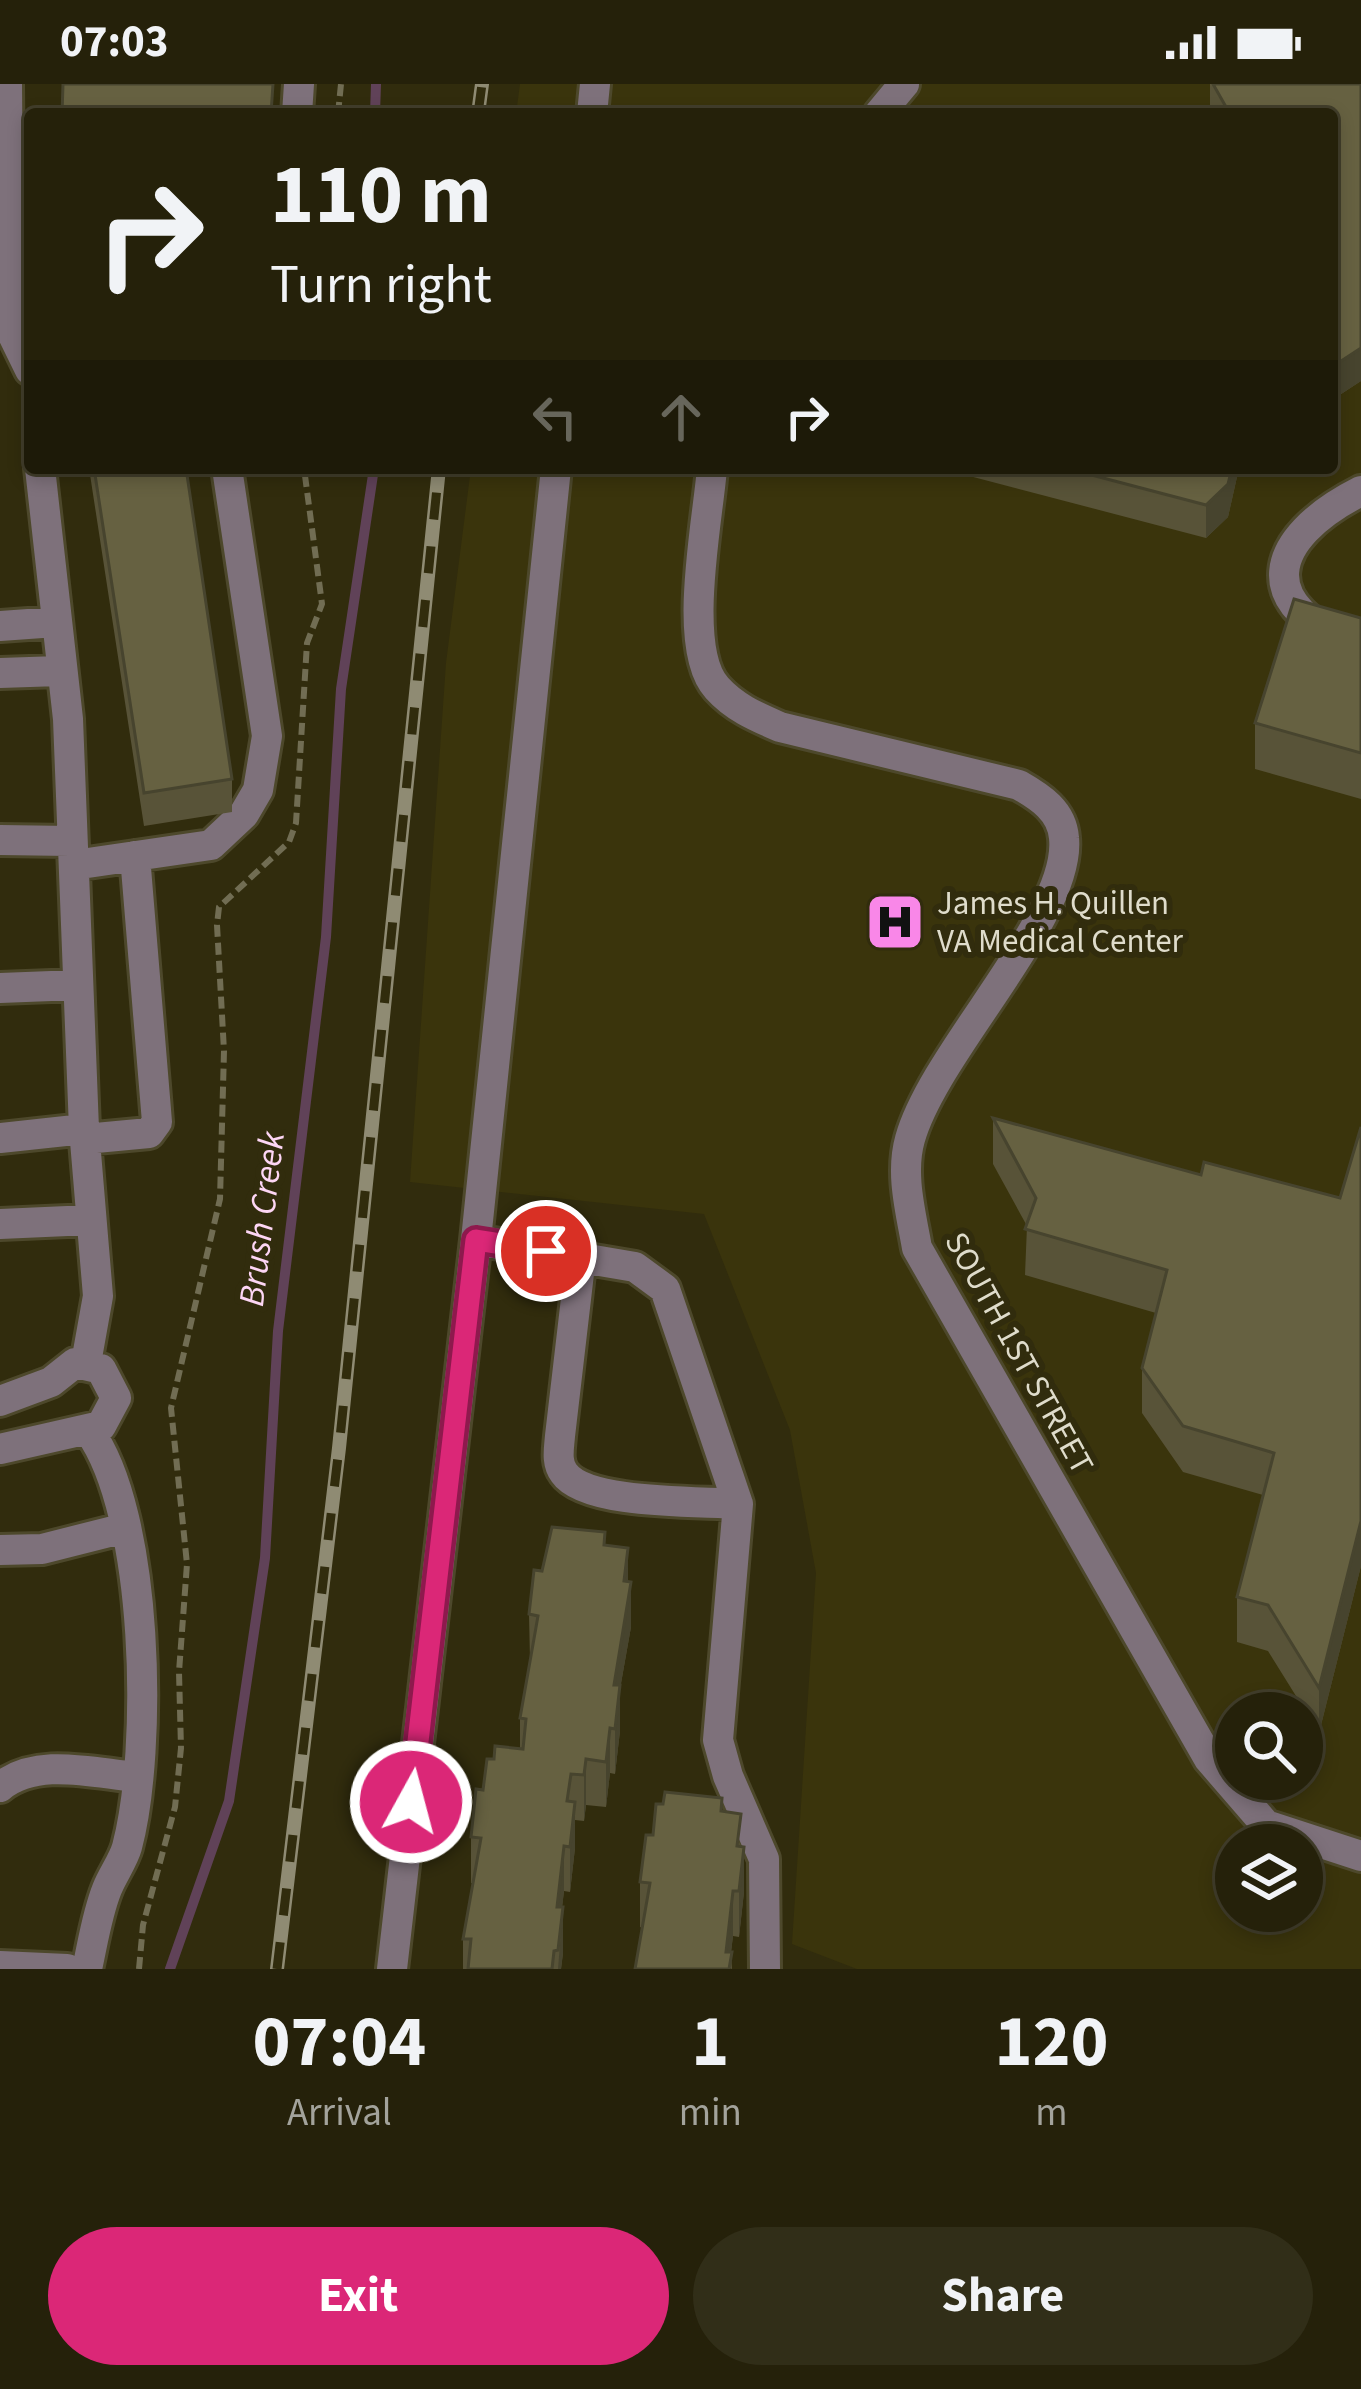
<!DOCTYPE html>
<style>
:root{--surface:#25210a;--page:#312e18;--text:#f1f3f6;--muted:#a3a39c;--line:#423e2b;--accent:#db2777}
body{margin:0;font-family:"Source Sans 3",sans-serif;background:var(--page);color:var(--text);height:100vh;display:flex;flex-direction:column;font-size:45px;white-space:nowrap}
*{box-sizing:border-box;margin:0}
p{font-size:39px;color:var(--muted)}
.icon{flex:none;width:66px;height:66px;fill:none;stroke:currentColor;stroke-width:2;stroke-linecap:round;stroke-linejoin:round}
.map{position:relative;height:1885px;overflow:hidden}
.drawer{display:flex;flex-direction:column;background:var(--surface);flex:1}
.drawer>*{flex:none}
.top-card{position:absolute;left:24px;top:24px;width:1314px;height:366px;border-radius:12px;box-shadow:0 6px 18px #0003,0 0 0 3px var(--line);background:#25210a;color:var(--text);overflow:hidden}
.controls{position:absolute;left:1215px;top:1608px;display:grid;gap:24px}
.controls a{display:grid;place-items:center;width:108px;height:108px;border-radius:50%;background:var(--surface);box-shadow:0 6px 18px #0003,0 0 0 3px var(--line);font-size:60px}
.pin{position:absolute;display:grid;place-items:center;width:102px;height:102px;color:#fff;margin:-51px;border:6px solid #fff;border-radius:50%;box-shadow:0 3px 12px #0007}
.me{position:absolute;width:132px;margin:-66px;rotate:7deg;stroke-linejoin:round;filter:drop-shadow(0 0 9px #0008)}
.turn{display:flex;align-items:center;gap:42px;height:252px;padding:0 48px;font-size:54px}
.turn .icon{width:156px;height:156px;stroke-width:2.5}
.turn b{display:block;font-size:84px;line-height:102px}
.lanes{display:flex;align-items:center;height:114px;padding:0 48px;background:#0003;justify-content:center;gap:60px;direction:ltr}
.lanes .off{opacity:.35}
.eta{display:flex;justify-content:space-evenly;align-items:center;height:204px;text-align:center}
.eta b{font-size:72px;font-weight:700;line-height:84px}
.button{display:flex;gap:24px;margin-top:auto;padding:24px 48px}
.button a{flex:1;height:138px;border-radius:72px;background:var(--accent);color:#fff;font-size:48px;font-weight:700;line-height:138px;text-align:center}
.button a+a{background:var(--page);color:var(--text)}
.status{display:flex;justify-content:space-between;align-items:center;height:84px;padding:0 60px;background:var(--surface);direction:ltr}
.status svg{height:33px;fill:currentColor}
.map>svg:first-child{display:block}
.built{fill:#3a340c;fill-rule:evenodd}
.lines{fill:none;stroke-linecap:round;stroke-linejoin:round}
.stream{stroke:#604258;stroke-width:10}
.minor-casing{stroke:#4d482b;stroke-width:36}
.path{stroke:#716d53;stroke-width:6;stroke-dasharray:12 6;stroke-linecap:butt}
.minor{stroke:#7e717b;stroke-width:30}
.rail-casing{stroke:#8f8b73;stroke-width:14}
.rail{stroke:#312c0d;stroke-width:9;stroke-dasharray:27;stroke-linecap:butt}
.wall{fill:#585338}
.shaded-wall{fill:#47442e}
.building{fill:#666141;stroke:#47442e;stroke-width:3}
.route-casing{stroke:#8e194d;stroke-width:30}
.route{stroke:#db2777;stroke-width:21}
.labels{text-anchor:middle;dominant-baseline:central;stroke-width:12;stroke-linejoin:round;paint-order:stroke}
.poi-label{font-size:33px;fill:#dfdccb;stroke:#312c0d;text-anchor:start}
.street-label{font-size:33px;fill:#dfdccb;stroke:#312c0d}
.water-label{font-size:36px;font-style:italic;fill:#fdd6f5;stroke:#312c0d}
</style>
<div class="status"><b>07:03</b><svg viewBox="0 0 49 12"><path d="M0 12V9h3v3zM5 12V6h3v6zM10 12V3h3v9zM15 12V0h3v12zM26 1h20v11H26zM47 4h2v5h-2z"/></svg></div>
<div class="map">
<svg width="1361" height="1885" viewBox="0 0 1361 1885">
<rect width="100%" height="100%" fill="#312c0d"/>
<!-- built -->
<path class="built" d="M520,0H1361V1885H857L792,1860L816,1489L790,1346L704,1130L410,1098L446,579L471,384H1332V30H516ZM1236,1629H1302V1695H1236ZM1236,1761H1302V1827H1236Z"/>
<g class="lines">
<!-- stream -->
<path class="stream" d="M375,30L376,0
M170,1885L229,1717L265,1474L278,1247L326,853L341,605L374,384"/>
<defs>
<path id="minor" d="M7,0L9,243L30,286
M297,30L299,0
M592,30L595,0
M879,30L904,0
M40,384L68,635L84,1045L98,1212L86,1279
M712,384C708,436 681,565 717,604C735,624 757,633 780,643L1019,701C1040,713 1062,727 1064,754C1072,832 934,968 910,1055C900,1090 911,1129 917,1164L1209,1675L1266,1741L1361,1772
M1361,407C1266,455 1251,523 1361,563
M0,542L56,538
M0,589L59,587
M0,756L70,757
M74,781L211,761L244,730L258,706L267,652L227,384
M0,904L77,901
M0,1054L84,1045
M85,1055L149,1049L157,1038L135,772
M0,1140L90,1136
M476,1156L635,1183L665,1205L738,1420L718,1656L728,1692L764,1775L765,1885
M581,1172L560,1352C559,1365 556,1378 564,1389C586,1421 700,1417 738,1420
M0,1317L51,1298L75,1279L101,1285L116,1314L101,1342L0,1365
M0,1466L42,1465L125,1444
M0,1703C37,1673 92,1689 137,1693
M0,1882L67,1885
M87,1885C93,1858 97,1830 107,1805C113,1790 123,1777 127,1763C153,1665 149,1430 89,1347
M392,1885L476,1156L556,384"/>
</defs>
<!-- minor casing -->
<use href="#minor" class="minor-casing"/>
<!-- path -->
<path class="path" d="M338,30L341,0
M139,1885L143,1841L175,1723L181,1664L179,1588L187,1480L171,1324L220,1115L224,967L217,841L219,823L289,758L296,739L307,559L322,520L304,384"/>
<!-- minor -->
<use href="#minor" class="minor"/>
<defs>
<path id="rail" d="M478,30L482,0
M277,1885L339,1364L439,384"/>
</defs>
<!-- rail casing -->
<use href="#rail" class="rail-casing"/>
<!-- rail -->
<use href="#rail" class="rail"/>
</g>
<!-- wall -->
<path class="wall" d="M1210,0H1361V297L1332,316V30H1212L1210,27Z
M89,384H186L232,695V728L144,742Z
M939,384H1239L1228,433L1206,454Z
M1361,534V715L1255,685V639Z
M993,1034L1201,1091L1340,1114L1361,1043V1482L1319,1649L1268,1567L1237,1558V1513L1263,1411L1183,1388L1142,1329V1284L1156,1229L1025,1191L1027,1142L993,1080Z
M605,1461L628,1497L631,1543L620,1605V1647L615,1690L610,1689L606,1723L586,1721L584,1737L575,1736V1764L570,1808L564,1807L562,1823L563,1869L561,1885H463V1855L473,1799H471V1753L483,1706L494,1675L520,1665V1634L530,1576L529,1530L542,1487Z
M722,1728L741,1762L744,1808L739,1853L733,1852L731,1868L732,1885L640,1843V1798L653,1751Z"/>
<!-- shaded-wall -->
<path class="shaded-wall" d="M1361,264V297L1332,316V283Z
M1232,384H1239L1228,433L1206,454V421Z
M1361,1437V1482L1319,1649V1604Z
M628,1464V1510L631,1498V1543L620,1605V1647L615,1690V1645L619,1616L614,1646V1601Z
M610,1644V1689L606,1723V1678Z
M586,1675V1721L584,1737V1691Z
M575,1718V1764L570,1808V1763Z
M564,1762V1807L557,1868V1823Z
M744,1763V1808L739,1853V1807Z
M733,1807V1852L729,1885L726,1868Z
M563,1823V1869L561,1885H558Z"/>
<!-- building -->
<path class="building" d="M63,0H273L271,30H62Z
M1213,0H1361V264L1332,283V30H1230Z
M94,384H186L232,695L144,709Z
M1065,384H1232L1228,400L1206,421Z
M1294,515L1361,534V669L1255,639Z
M993,1034L1201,1091L1204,1078L1340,1114L1361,1043V1437L1319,1604L1268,1521L1237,1513L1274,1369L1183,1342L1142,1284L1167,1186L1025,1145L1036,1114Z
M552,1443L605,1448L604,1461L628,1464L624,1497L631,1498L614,1601H620L615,1645L610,1644L606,1678L586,1675L584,1691L571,1690L567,1717L575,1718L570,1763L564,1762L557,1823H563L558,1866L554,1867L552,1885H468L471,1855H463L481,1754L471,1753L476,1705L483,1706L487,1675H494L495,1662L523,1665L526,1635L520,1634L538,1532L529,1530L534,1486L542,1487Z
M665,1708L722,1714L721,1727L741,1730L737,1762L744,1763L739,1807H733L726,1868H732L729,1885H635L650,1799L640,1798L646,1751H653L656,1720H663Z"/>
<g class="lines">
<defs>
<path id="route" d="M411,1718L476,1156L546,1167"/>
</defs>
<!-- route casing -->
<use href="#route" class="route-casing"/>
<!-- route -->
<use href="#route" class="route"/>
</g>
<!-- icons -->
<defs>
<symbol id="hospital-square" viewBox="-11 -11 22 22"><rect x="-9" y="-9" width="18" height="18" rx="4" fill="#f987e8" stroke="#312c0d"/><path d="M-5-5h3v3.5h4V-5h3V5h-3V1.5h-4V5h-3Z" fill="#111"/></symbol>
</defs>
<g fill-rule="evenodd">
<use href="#hospital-square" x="862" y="805" width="66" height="66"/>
</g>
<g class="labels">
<!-- poi labels -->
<g class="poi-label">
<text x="937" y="819">James H. Quillen<tspan x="937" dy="38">VA Medical Center</tspan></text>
</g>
<!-- street labels -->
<g class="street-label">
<text transform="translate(1019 1269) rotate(61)">SOUTH 1ST STREET</text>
</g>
<!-- water labels -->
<g class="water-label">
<text transform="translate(262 1135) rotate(-83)">Brush Creek</text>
</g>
</g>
</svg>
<div class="controls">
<a><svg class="icon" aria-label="search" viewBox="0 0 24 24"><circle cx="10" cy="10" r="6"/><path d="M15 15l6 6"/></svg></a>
<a><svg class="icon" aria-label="layers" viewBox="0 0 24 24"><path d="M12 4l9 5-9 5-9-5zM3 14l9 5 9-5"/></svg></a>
</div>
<div class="pin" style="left:546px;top:1167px;background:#d93025"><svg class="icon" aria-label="arrive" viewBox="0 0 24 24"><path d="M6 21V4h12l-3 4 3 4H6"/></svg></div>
<svg class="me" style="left:411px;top:1718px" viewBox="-20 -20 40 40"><circle r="17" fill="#db2777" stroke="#fff" stroke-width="3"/><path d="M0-11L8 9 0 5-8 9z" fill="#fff"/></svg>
<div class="top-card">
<div class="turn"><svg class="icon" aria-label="right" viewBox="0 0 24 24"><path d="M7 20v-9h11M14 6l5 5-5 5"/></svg><div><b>110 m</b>Turn right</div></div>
<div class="lanes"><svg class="icon off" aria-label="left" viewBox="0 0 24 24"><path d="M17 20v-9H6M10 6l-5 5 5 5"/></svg><svg class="icon off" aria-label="ahead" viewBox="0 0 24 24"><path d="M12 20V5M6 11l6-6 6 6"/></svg><svg class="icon" aria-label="right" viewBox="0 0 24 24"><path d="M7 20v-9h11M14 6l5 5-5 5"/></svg></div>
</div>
</div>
<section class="drawer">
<div class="eta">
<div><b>07:04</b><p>Arrival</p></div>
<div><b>1</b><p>min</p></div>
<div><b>120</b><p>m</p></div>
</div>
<div class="button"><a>Exit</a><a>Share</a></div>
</section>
